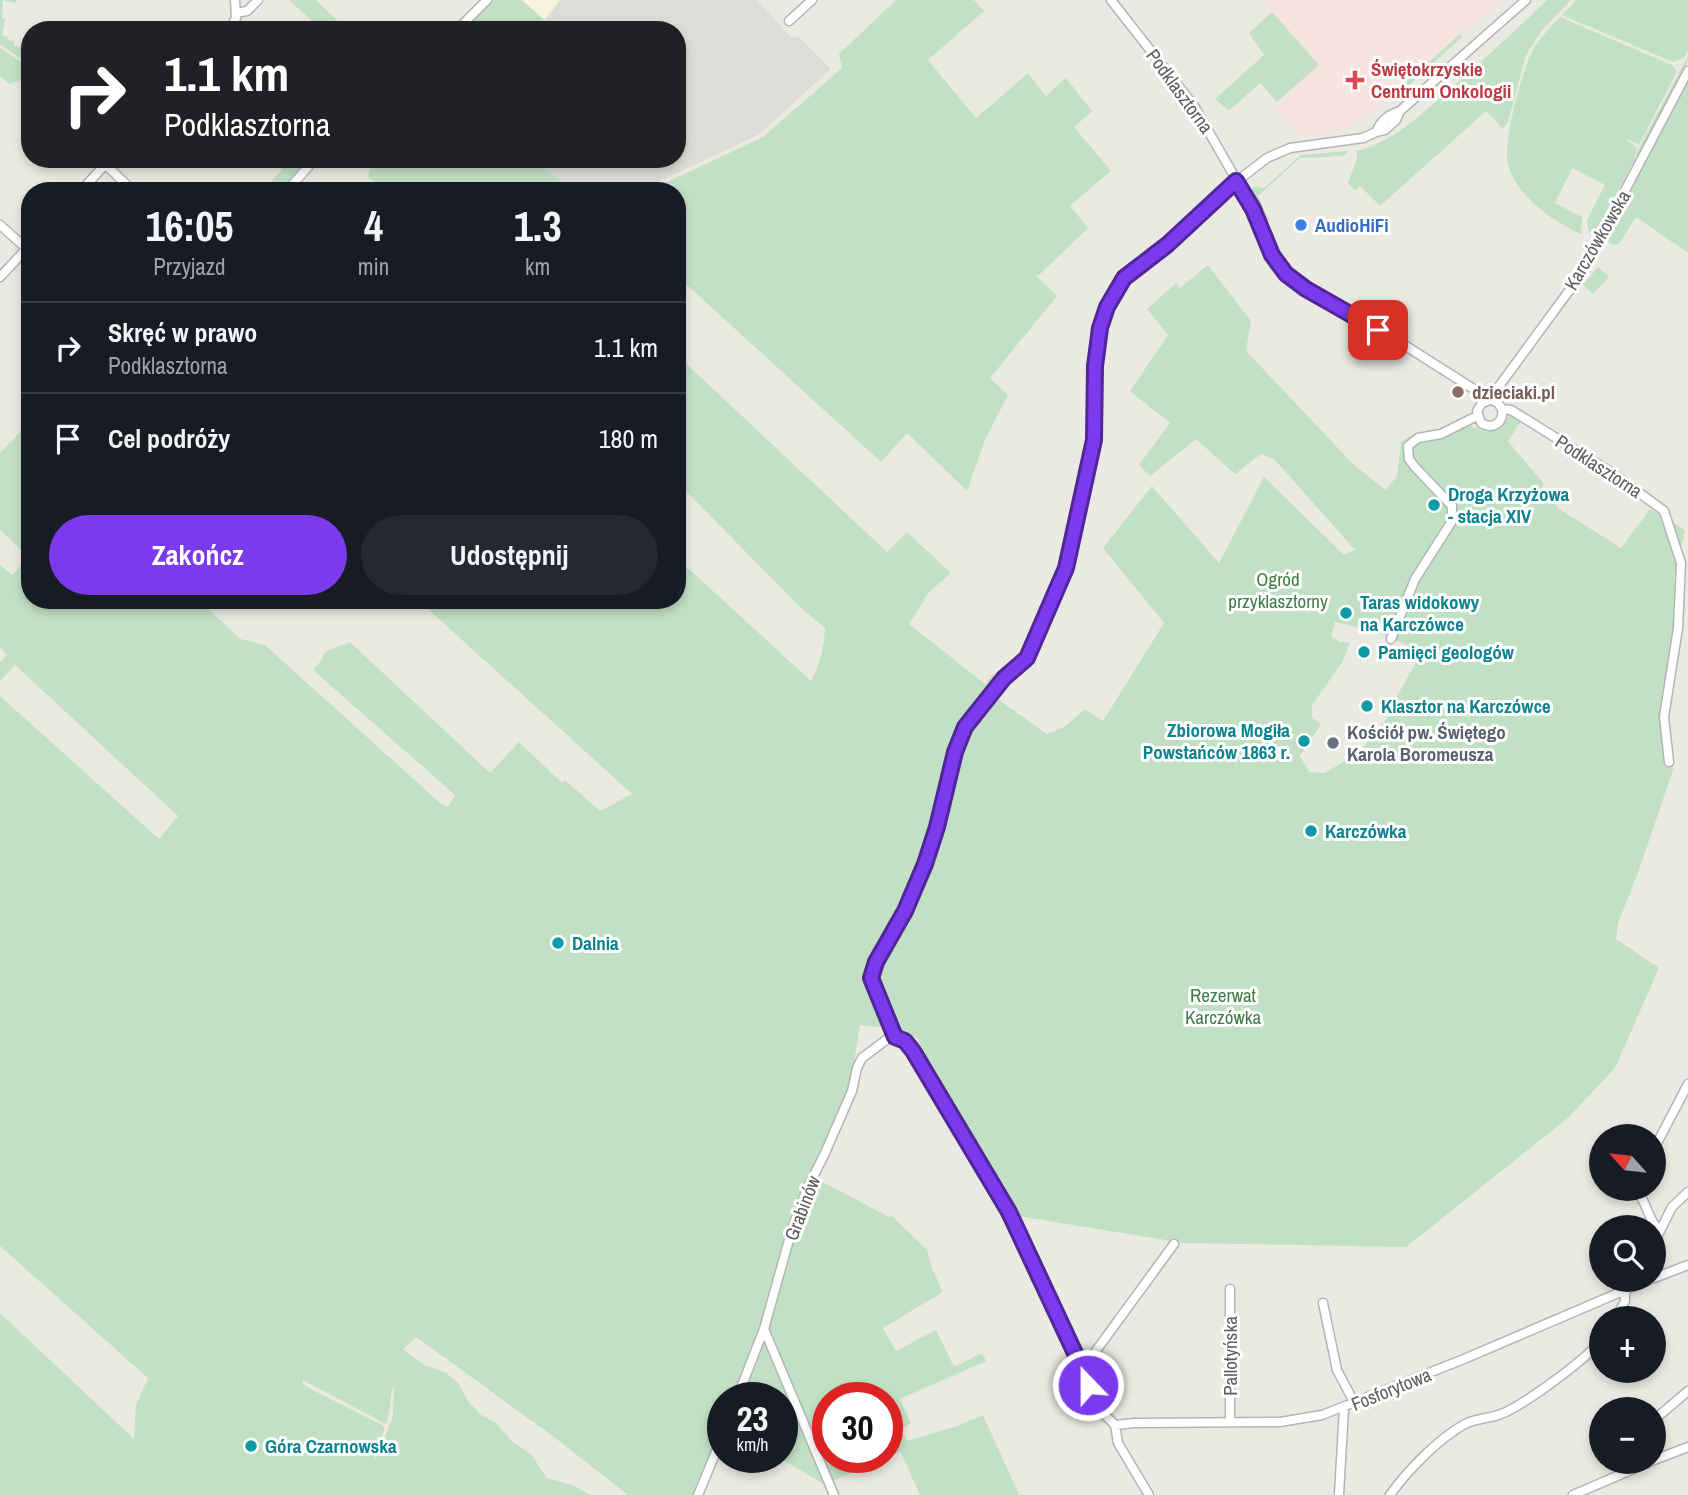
<!DOCTYPE html>
<html lang="pl">
<meta charset="utf-8">
<style>
:root{--surface:#171b24;--page:#242831;--text:#f1f3f6;--muted:#9ea1a6;--line:#363941;--accent:#7c3aed}
body{margin:0;font-family:"Archivo Narrow",sans-serif;background:var(--page);color:var(--text);height:100vh;display:flex;flex-direction:column;font-size:26px;white-space:nowrap}
*{box-sizing:border-box;margin:0}
p{font-size:23px;color:var(--muted)}
.icon{flex:none;width:38px;height:38px;fill:none;stroke:currentColor;stroke-width:2;stroke-linecap:round;stroke-linejoin:round}
.map{position:relative;flex:1;overflow:hidden}
.details{position:absolute;left:21px;top:182px;width:665px;height:427px;display:flex;flex-direction:column;background:var(--surface);border-radius:28px;box-shadow:0 4px 10px #0003}
.details>*{flex:none}
.top-card{position:absolute;left:21px;top:21px;width:665px;height:147px;border-radius:28px;box-shadow:0 4px 10px #0003;background:#202124;color:#fff;overflow:hidden}
.needle{width:46px;rotate:297deg}
.controls{position:absolute;left:1589px;top:1124px;display:grid;gap:14px}
.controls a{display:grid;place-items:center;width:77px;height:77px;border-radius:50%;background:var(--surface);box-shadow:0 4px 10px #0003;font-size:35px}
.speed{position:absolute;left:707px;top:1382px;display:flex;gap:14px;font-size:35px;font-weight:700;text-align:center}
.speed>*{display:grid;place-content:center;width:91px;height:91px;border-radius:50%;background:var(--surface);box-shadow:0 4px 10px #0003;line-height:1}
.speed small{font-size:18px;font-weight:400}
.speed .limit{border:10px solid #d22;background:#fff;color:#111}
.pin{position:absolute;display:grid;place-items:center;width:60px;height:60px;color:#fff;margin:-30px;border-radius:14px;box-shadow:0 4px 10px #0006}
.me{position:absolute;width:77px;margin:-38px;rotate:338deg;stroke-linejoin:round;filter:drop-shadow(0 0 5px #0008)}
.turn{display:flex;align-items:center;gap:24px;height:147px;padding:0 28px;font-size:32px}
.turn .icon{width:91px;height:91px;stroke-width:2.5}
.turn b{display:block;font-size:49px;line-height:60px}
.eta{display:flex;justify-content:space-evenly;align-items:center;height:119px;text-align:center}
.eta b{font-size:42px;font-weight:700;line-height:49px}
.cta{display:flex;gap:14px;margin-top:auto;padding:14px 28px}
.cta a{flex:1;height:80px;border-radius:42px;background:var(--accent);color:#fff;font-size:28px;font-weight:700;line-height:80px;text-align:center}
.cta a+a{background:var(--page);color:var(--text)}
ul{padding:0;list-style:none}
li{display:flex;align-items:center;gap:21px;height:91px;padding:0 28px;border-top:2px solid var(--line)}
li div{flex:1}
li b{display:block;font-size:26px}
li em{font-style:normal}
.map>svg:first-child{display:block}
.commercial{fill:#f9f3da}
.industrial{fill:#dddcd7}
.medical{fill:#f7e3e0}
.green{fill:#c2e0c4;fill-rule:evenodd}
.lines{fill:none;stroke-linecap:round;stroke-linejoin:round}
.street-casing{stroke:#b3b4b8;stroke-width:11}
.street{stroke:#fff;stroke-width:8}
.route-casing{stroke:#51269a;stroke-width:18}
.route{stroke:#7c3aed;stroke-width:12}
.health-dot{fill:#e0444e;stroke:#fff;stroke-width:2.5}
.shop-dot{fill:#3f7fe0;stroke:#fff;stroke-width:2.5}
.education-dot{fill:#8d6e63;stroke:#fff;stroke-width:2.5}
.culture-dot{fill:#0f9aa8;stroke:#fff;stroke-width:2.5}
.worship-dot{fill:#6b7280;stroke:#fff;stroke-width:2.5}
.labels{text-anchor:middle;dominant-baseline:central;stroke-width:6;stroke-linejoin:round;paint-order:stroke}
.health-label{font-size:19px;font-weight:bold;fill:#be3a42;stroke:#fff;text-anchor:start}
.street-label{font-size:19px;fill:#5b5d61;stroke:#fff}
.shop-label{font-size:19px;font-weight:bold;fill:#366cbe;stroke:#fff;text-anchor:start}
.education-label{font-size:19px;font-weight:bold;fill:#785e54;stroke:#fff;text-anchor:start}
.culture-label{font-size:19px;font-weight:bold;fill:#0d838f;stroke:#fff;text-anchor:start}
.park-label{font-size:19px;fill:#3f7c45;stroke:#fff}
.worship-label{font-size:19px;font-weight:bold;fill:#5b616d;stroke:#fff;text-anchor:start}
</style>
<div class="map">
<svg width="1688" height="1495" viewBox="0 0 1688 1495">
<rect width="100%" height="100%" fill="#ebeae2"/>
<!-- commercial -->
<path class="commercial" d="M522,0H560L544,20Z"/>
<!-- industrial -->
<path class="industrial" d="M560,0H757L792,38L798,36L831,69L758,135L639,191H573L534,159H677V30H538Z"/>
<!-- medical -->
<path class="medical" d="M1261,0H1499L1467,29L1460,22L1457,25L1460,29L1457,32L1459,35L1367,117L1350,127L1302,136L1275,111L1279,107L1276,103L1318,64Z"/>
<!-- green -->
<path class="green" d="M0,0H17L15,3L3,0L2,18L5,19L2,35L8,37V40L14,41V46L30,49V65L0,44Z
M289,0H316L347,30H322Z
M491,0H522L544,20L538,30H461Z
M896,0H974L984,11L928,60L976,118L1028,73L1046,96L1066,78L1092,111L1074,127L1111,171L1070,206L1088,228L1039,275H1035L1057,296L990,378L1008,395L985,440L967,491L907,433L881,462L677,276V191H648L763,137L842,68L839,54Z
M1547,0H1571L1542,30L1526,55L1508,122L1504,127L1502,128L1486,111L1380,206L1360,186L1355,191L1348,183L1357,158V151C1398,140 1428,108 1459,81C1489,55 1518,28 1547,0Z
M1576,0H1688V50L1684,58L1673,62L1562,15Z
M1272,12L1319,65L1277,102L1260,83L1229,111L1215,99L1264,55L1249,33Z
M1560,17L1672,65L1677,71L1639,145L1628,139L1627,141L1637,147L1634,161L1594,235L1589,233L1587,220L1605,185L1572,168L1555,203L1582,217L1581,234C1553,222 1517,196 1508,165C1502,145 1522,69 1533,50C1540,38 1550,27 1560,17Z
M1460,34L1462,37L1394,99L1391,96Z
M0,48L30,68V76L10,84L0,76Z
M1688,56V61L1635,162L1637,152Z
M1688,80V253L1636,217L1619,244L1613,245L1607,241V234Z
M1348,151L1344,156L1300,158L1258,196L1269,220L1266,222L1253,194L1252,188L1256,186L1264,188L1301,155Z
M271,159H289L302,171L284,191H262L282,170Z
M364,159H534L573,191H393L376,184L368,177L370,168Z
M1208,265L1251,321L1246,351L1355,466L1386,490L1397,476L1401,442L1410,436L1412,437L1406,446L1412,447L1422,440L1438,439L1468,425L1487,432L1499,429L1510,415L1521,421L1508,441L1544,484L1541,488L1559,509L1621,548L1650,509L1685,530C1680,559 1667,573 1679,604L1664,714L1673,770L1639,870L1618,923L1616,939L1659,968L1615,1068L1568,1118L1406,1247L1184,1243L1006,1214L915,1068L924,1053L918,1039L901,1029L860,1025L850,1088L823,1150L759,1334L734,1398H723V1427L694,1495H628L554,1437L416,1337L403,1349L424,1365L446,1373L459,1384L468,1401L481,1415L495,1422L513,1442L531,1454L547,1478L572,1485L590,1495H0V1313L134,1439L136,1405L148,1378L0,1246V696L159,839L178,816L15,665L0,681V662L7,655L0,648V565L12,575L29,557L0,530V453L30,422V600H199L240,639L265,645L439,802L448,807L455,795L313,670L321,661L325,652L350,642L490,773L519,742L562,783L565,780L600,811L632,794L418,600H677V558L811,681C820,664 824,648 825,628L801,608L677,482V355L887,552L907,532L951,573L929,592L909,624L985,684L993,674L997,677L972,712L946,778L910,891L908,909L960,744L966,728L992,695L1047,734L1064,727L1085,709L1103,721L1164,623L1103,548L1152,486L1219,563L1264,477L1344,555L1355,550L1275,460L1261,454L1235,474L1196,439L1150,476L1139,465L1170,423L1130,391L1168,335L1147,309L1176,283L1180,288ZM1335,622L1372,630L1422,652L1397,696L1396,702L1399,704L1360,751L1325,773L1309,772L1300,756L1321,724L1312,718V705L1341,664L1350,643L1338,642V640L1331,637ZM303,1380L386,1424C392,1410 389,1395 394,1385L393,1416L374,1463L376,1448L385,1429L382,1425L311,1389L302,1383Z
M1598,267L1609,277L1593,294L1583,285Z
M815,1178L889,1217L892,1216L927,1250L931,1266L943,1292L883,1328L896,1351L936,1330L954,1367L982,1353L986,1361L900,1399L911,1423L901,1430L907,1441L954,1427L983,1415L1019,1495H920L900,1451L887,1457V1398H828V1458H885L831,1482L767,1330L793,1232Z
M764,1340L827,1484L825,1485L780,1458H782V1398H740Z"/>
<g class="lines">
<defs>
<path id="street" d="M1111,0L1194,106L1253,209L1272,255L1286,274L1306,289L1398,341L1483,395L1486,401
M236,13L247,11L258,0
M789,21L812,0
M229,30L236,18L235,0
M457,30L487,0
M1376,132C1381,120 1388,115 1400,111
M105,164L133,191
M81,191L110,159
M287,191L315,159
M0,225L27,249
M0,277L30,245
M1490,400L1482,403L1477,411L1481,423C1493,430 1504,423 1502,409
M1492,400L1498,403L1502,409L1511,410L1614,474L1664,511L1681,563L1678,628L1664,717L1669,762
M1492,400L1494,393L1574,284L1591,255L1688,71
M1391,639L1415,579L1452,521V506L1414,466L1409,459L1408,446L1418,438L1441,434L1477,416
M1654,1149L1688,1084
M1634,1188C1647,1199 1647,1220 1660,1231
M1654,1243L1672,1207L1688,1192
M1654,1278L1688,1265
M1230,1289V1422
M1323,1303L1337,1370L1355,1404
M1616,1318L1625,1301V1291
M764,1329L834,1495
M1081,1366L1090,1359L1174,1244
M737,1398L764,1329L792,1229L808,1187L825,1153L852,1091L857,1068L862,1058L886,1040L895,1037
M1654,1420L1688,1391
M1115,1425L1135,1423L1280,1422L1322,1415L1464,1359L1651,1279
M1654,1460L1688,1447
M698,1495L723,1435
M1149,1495L1118,1443L1115,1425L1095,1405L1081,1366L1009,1212L913,1051L904,1041L895,1037L871,978L876,962L905,910L925,864L937,827L955,752L965,727L1004,678L1027,658L1066,568L1094,440L1095,359L1100,328L1111,297L1124,278L1167,245L1232,185L1267,158L1290,148L1363,138L1376,132L1385,130L1396,120L1400,111L1526,0
M1339,1495L1344,1408
M1390,1495C1407,1471 1439,1438 1465,1424C1476,1418 1489,1419 1501,1414C1524,1405 1587,1359 1601,1340
M1573,1495L1652,1461"/>
</defs>
<!-- street casing -->
<use href="#street" class="street-casing"/>
<!-- street -->
<use href="#street" class="street"/>
</g>
<g class="lines">
<defs>
<path id="route" d="M1088,1385L1081,1366L1009,1212L913,1051L905,1041L895,1037L871,978L876,962L905,911L925,864L937,827L955,752L965,727L1004,678L1027,658L1066,568L1094,440L1095,366L1100,328L1107,307L1124,278L1167,245L1236,181L1253,209L1272,255L1286,274L1306,289L1378,330"/>
</defs>
<!-- route casing -->
<use href="#route" class="route-casing"/>
<!-- route -->
<use href="#route" class="route"/>
</g>
<!-- markers -->
<path class="health-dot" d="M1351.5 69.5h7v7h7v7h-7v7h-7v-7h-7v-7h7z"/>
<circle class="shop-dot" cx="1301" cy="225" r="7"/>
<circle class="education-dot" cx="1458" cy="392" r="7"/>
<g class="culture-dot">
<circle cx="1434" cy="505" r="7"/>
<circle cx="1346" cy="613" r="7"/>
<circle cx="1364" cy="652" r="7"/>
<circle cx="1367" cy="706" r="7"/>
<circle cx="1304" cy="741" r="7"/>
<circle cx="1311" cy="831" r="7"/>
<circle cx="558" cy="943" r="7"/>
<circle cx="251" cy="1446" r="7"/>
</g>
<circle class="worship-dot" cx="1333" cy="743" r="7"/>
<g class="labels">
<!-- health labels -->
<g class="health-label">
<text x="1371" y="69">Świętokrzyskie<tspan x="1371" dy="22">Centrum Onkologii</tspan></text>
</g>
<!-- street labels -->
<g class="street-label">
<text transform="translate(1180 91) rotate(54)">Podklasztorna</text>
<text transform="translate(1597 240) rotate(-60)">Karczówkowska</text>
<text transform="translate(1599 466) rotate(33)">Podklasztorna</text>
<text transform="translate(802 1208) rotate(-69)">Grabinów</text>
<text transform="translate(1230 1356) rotate(-90)">Pallotyńska</text>
<text transform="translate(1391 1389) rotate(-22)">Fosforytowa</text>
</g>
<!-- shop labels -->
<g class="shop-label">
<text x="1315" y="225">AudioHiFi</text>
</g>
<!-- education labels -->
<g class="education-label">
<text x="1472" y="392">dzieciaki.pl</text>
</g>
<!-- culture labels -->
<g class="culture-label">
<text x="1448" y="494">Droga Krzyżowa<tspan x="1448" dy="22">- stacja XIV</tspan></text>
<text x="1360" y="602">Taras widokowy<tspan x="1360" dy="22">na Karczówce</tspan></text>
<text x="1378" y="652">Pamięci geologów</text>
<text x="1381" y="706">Klasztor na Karczówce</text>
<text x="1290" y="730" text-anchor="end">Zbiorowa Mogiła<tspan x="1290" dy="22">Powstańców 1863 r.</tspan></text>
<text x="1325" y="831">Karczówka</text>
<text x="572" y="943">Dalnia</text>
<text x="265" y="1446">Góra Czarnowska</text>
</g>
<!-- park labels -->
<g class="park-label">
<text x="1278" y="579">Ogród<tspan x="1278" dy="22">przyklasztorny</tspan></text>
<text x="1223" y="995">Rezerwat<tspan x="1223" dy="22">Karczówka</tspan></text>
</g>
<!-- worship labels -->
<g class="worship-label">
<text x="1347" y="732">Kościół pw. Świętego<tspan x="1347" dy="22">Karola Boromeusza</tspan></text>
</g>
</g>
</svg>
<div class="controls">
<a><svg class="needle" viewBox="-14 -14 28 28"><path d="M0-13l5 13h-10z" fill="#e53935"/><path d="M0 13l5-13h-10z" fill="#9ea1a6"/></svg></a>
<a><svg class="icon" aria-label="search" viewBox="0 0 24 24"><circle cx="10" cy="10" r="6"/><path d="M15 15l6 6"/></svg></a>
<a>+</a>
<a>−</a>
</div>
<div class="speed"><div>23<small>km/h</small></div><div class="limit">30</div></div>
<div class="pin" style="left:1378px;top:330px;background:#d93025"><svg class="icon" aria-label="arrive" viewBox="0 0 24 24"><path d="M6 21V4h12l-3 4 3 4H6"/></svg></div>
<svg class="me" style="left:1088px;top:1385px" viewBox="-20 -20 40 40"><circle r="17" fill="#7c3aed" stroke="#fff" stroke-width="3"/><path d="M0-11L8 9 0 5-8 9z" fill="#fff"/></svg>
<div class="top-card">
<div class="turn"><svg class="icon" aria-label="right" viewBox="0 0 24 24"><path d="M7 20v-9h11M14 6l5 5-5 5"/></svg><div><b>1.1 km</b>Podklasztorna</div></div>
</div>
<section class="details">
<div class="eta">
<div><b>16:05</b><p>Przyjazd</p></div>
<div><b>4</b><p>min</p></div>
<div><b>1.3</b><p>km</p></div>
</div>
<ul>
<li><svg class="icon" aria-label="right" viewBox="0 0 24 24"><path d="M7 20v-9h11M14 6l5 5-5 5"/></svg><div><b>Skręć w prawo</b><p>Podklasztorna</p></div><em>1.1 km</em></li>
<li><svg class="icon" aria-label="arrive" viewBox="0 0 24 24"><path d="M6 21V4h12l-3 4 3 4H6"/></svg><div><b>Cel podróży</b></div><em>180 m</em></li>
</ul>
<div class="cta"><a>Zakończ</a><a>Udostępnij</a></div>
</section>
</div>
